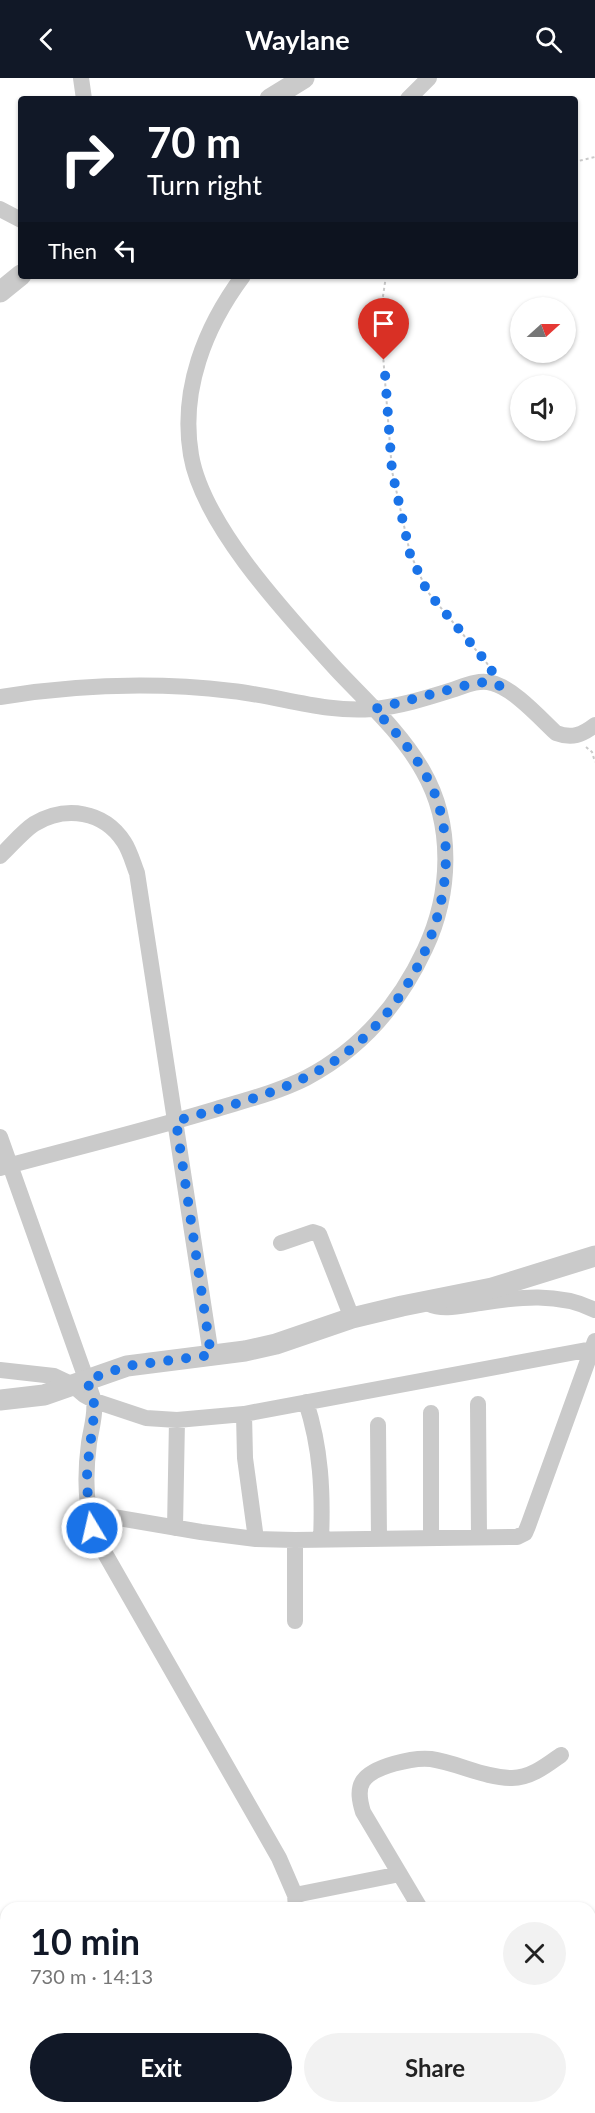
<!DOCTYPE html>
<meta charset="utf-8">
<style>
:root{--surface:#fff;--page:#f2f2f2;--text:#222;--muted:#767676;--accent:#111827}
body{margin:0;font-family:Lato,sans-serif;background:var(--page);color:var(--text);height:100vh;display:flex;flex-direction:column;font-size:22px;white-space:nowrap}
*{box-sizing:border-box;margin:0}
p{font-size:20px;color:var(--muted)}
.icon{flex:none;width:33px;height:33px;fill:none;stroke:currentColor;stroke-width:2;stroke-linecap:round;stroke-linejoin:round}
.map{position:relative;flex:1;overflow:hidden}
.drawer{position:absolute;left:0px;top:1824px;width:596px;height:212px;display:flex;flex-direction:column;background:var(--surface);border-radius:18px 18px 0 0;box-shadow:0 2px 4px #0004}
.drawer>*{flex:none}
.top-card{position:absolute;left:18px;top:18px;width:560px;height:183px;border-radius:6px;box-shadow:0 2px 4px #0004;background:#111827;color:#fff;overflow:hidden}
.needle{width:39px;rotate:69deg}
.fabs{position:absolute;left:510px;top:219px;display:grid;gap:12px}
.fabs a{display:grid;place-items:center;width:66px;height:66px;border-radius:50%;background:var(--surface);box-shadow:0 2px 4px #0004;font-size:30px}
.pin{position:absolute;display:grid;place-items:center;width:51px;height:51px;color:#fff;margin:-62px -26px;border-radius:50% 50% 50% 0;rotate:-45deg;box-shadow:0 0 6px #0007}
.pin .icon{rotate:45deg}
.me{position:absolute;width:66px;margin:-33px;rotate:351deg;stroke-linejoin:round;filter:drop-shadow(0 0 4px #0008)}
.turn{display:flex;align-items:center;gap:21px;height:126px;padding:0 30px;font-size:27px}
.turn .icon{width:78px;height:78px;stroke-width:2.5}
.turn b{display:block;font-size:42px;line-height:51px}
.then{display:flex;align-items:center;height:57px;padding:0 30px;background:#0003;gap:12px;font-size:22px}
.round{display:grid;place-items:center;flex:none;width:63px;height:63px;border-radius:32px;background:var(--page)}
.head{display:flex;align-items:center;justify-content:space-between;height:102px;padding:0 30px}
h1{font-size:36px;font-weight:700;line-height:45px;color:var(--accent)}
.action{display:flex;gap:12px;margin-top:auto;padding:12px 30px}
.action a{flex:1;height:69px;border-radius:36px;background:var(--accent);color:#fff;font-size:24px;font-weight:700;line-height:69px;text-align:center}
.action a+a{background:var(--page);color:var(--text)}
header{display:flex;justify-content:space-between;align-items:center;height:78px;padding:0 30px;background:var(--accent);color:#fff;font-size:27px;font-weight:700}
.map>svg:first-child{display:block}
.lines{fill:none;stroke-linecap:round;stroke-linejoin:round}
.path{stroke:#cacaca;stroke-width:2;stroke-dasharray:3 3;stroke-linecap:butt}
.minor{stroke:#cacaca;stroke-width:16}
.tertiary{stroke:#cacaca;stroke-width:21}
.route{stroke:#1a73e8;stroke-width:10;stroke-dasharray:0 18}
</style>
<header><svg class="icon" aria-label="back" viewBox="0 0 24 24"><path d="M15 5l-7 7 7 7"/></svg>Waylane<svg class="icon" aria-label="search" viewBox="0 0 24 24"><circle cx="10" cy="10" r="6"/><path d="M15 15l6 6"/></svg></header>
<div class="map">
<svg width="595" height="2035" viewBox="0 0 595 2035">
<rect width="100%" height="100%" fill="#fff"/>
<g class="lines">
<!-- path -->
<path class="path" d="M574,84L595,79
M386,198L380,238L392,393L410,475L427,513L490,589
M586,669L592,674L595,684"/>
<!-- minor -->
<path class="minor" d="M81,0L84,21
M408,21L429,0
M0,131L21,142
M0,619C75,607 156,604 232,613C279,618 325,635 372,631C398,629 427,620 452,612C464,608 479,601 492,605C513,610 540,640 556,655C572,661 582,657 595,647
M0,778C11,768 22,754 34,746C66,727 104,733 124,764C130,773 133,785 137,795L211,1277
M0,1059L94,1323C96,1336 91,1351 89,1365C85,1395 85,1429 95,1458L279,1780L295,1817L296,1830
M0,1090C70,1071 140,1054 210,1033C242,1023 276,1015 306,1000C361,971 399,927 425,871C451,816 454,747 423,693C401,654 366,623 336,591C288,538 203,448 191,377C180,312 205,249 243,198
M281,1165L313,1154L319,1156L352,1240
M429,1226C444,1233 463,1227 480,1225C518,1219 559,1214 595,1232
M0,1292L54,1298L71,1306L84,1317L95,1323L146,1340L177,1342L244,1336L592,1271
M306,1324C321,1370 323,1414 321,1462
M478,1326L479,1459
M244,1336L245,1380L256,1461
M378,1347L379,1461
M90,1443L113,1439L201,1454L256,1461L295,1462L517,1459L525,1455L528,1448L595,1263
M175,1450L177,1342
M431,1460V1335
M295,1462V1543
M295,1817L400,1796
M420,1830L363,1734C360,1724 357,1712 363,1703C373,1688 414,1679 431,1681C458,1685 485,1700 512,1700C531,1700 547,1687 561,1677
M0,2019L6,2021
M23,2030L34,2035
M251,2035L252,2030
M382,2035L386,2030"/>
<!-- tertiary -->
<path class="tertiary" d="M270,21L304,0
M0,214L21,197
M0,1322L44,1317L127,1288L245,1273L276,1266L352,1240L402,1228L492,1210L595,1178"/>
</g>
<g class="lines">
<!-- route -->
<path class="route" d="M92,1450L88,1429L87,1392L95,1329L87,1302L127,1288L211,1277L176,1043C231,1027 288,1014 336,982C415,929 469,813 436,719C423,685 399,657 374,631L475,605L490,604L500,608L488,586L427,513L410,476L392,393L384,282"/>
</g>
</svg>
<div class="fabs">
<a><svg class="needle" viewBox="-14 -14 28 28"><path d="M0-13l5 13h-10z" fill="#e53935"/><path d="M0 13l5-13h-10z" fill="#767676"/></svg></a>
<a><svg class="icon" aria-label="sound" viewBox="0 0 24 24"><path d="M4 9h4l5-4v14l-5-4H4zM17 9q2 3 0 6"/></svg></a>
</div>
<div class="pin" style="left:384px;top:282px;background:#d93025"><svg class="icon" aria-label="arrive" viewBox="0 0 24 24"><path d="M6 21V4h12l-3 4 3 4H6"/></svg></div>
<svg class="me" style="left:92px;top:1450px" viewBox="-20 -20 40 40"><circle r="17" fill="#1a73e8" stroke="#fff" stroke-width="3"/><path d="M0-11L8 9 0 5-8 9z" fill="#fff"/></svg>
<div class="top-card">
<div class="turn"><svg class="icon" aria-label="right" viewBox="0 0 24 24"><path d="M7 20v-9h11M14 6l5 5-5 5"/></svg><div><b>70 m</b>Turn right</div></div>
<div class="then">Then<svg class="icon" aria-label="left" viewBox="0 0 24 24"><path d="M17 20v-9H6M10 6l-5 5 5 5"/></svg></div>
</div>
<section class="drawer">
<div class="head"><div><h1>10 min</h1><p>730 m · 14:13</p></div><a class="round"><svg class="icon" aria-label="close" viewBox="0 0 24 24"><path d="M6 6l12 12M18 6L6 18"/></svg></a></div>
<div class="action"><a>Exit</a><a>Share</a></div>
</section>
</div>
